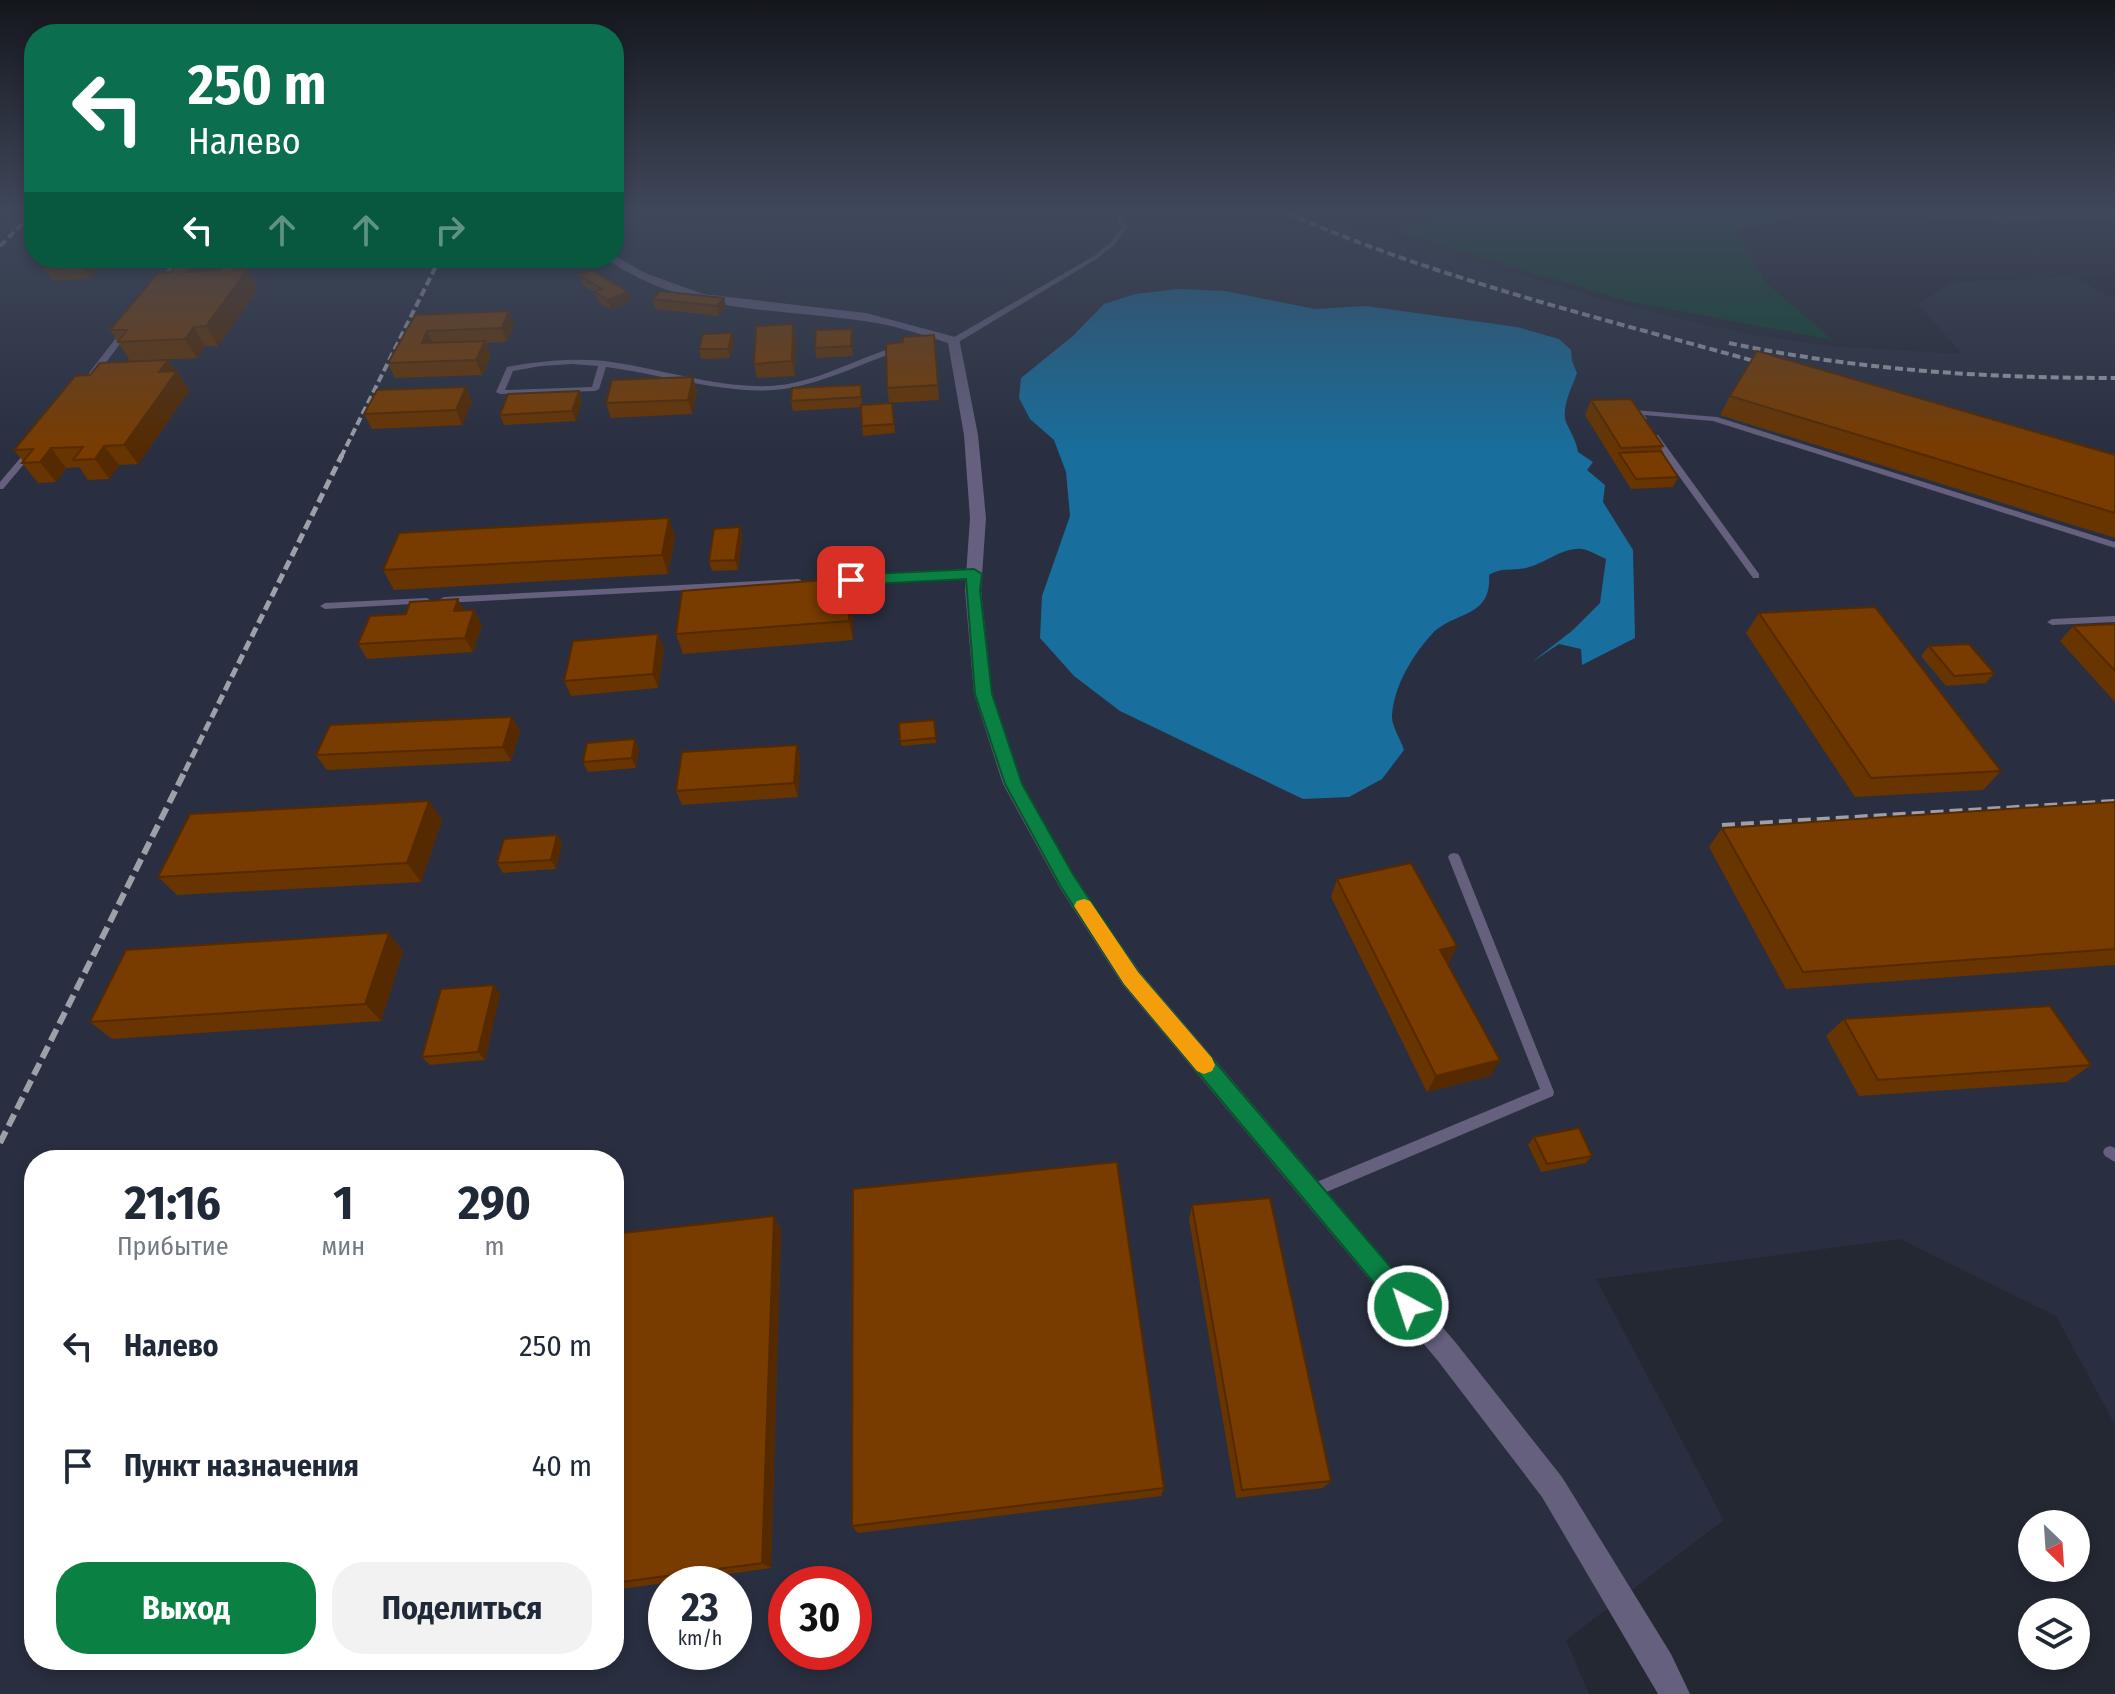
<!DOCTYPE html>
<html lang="ru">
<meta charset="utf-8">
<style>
:root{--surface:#fff;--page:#f2f2f3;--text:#1f2937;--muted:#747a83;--accent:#0b8043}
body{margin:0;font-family:"Fira Sans Condensed",sans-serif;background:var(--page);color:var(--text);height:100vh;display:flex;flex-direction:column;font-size:30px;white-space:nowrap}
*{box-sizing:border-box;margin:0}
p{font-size:26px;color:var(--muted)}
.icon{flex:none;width:44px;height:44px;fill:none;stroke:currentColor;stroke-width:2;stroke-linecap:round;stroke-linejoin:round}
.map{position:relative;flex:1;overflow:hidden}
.drawer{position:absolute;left:24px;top:1150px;width:600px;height:520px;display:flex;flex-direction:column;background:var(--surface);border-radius:32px;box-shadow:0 4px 12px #0003}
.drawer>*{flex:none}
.banner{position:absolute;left:24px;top:24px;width:600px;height:244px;border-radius:32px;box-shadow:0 4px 12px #0003;background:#0b6e4f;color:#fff;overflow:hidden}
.needle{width:52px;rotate:155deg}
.controls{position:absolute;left:2018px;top:1510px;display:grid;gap:16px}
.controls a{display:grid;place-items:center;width:72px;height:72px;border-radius:50%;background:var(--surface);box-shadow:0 4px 12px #0003;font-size:40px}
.speed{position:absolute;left:648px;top:1566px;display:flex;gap:16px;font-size:40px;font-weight:700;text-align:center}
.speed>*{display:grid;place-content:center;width:104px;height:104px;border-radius:50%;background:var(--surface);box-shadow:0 4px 12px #0003;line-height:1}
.speed small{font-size:20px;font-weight:400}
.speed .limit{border:12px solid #d22;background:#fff;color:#111}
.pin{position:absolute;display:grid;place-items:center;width:68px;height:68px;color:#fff;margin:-34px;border-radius:16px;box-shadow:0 4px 12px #0006}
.me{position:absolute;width:88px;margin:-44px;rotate:320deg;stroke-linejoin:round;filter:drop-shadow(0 0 6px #0008)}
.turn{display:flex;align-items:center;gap:28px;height:168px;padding:0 32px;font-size:36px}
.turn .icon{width:104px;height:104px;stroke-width:2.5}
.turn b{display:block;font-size:56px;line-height:68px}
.lanes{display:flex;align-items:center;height:76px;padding:0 32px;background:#0003;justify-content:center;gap:40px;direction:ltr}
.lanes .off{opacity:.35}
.eta{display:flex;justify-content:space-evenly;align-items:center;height:136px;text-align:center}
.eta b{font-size:48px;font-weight:700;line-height:56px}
.action{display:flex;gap:16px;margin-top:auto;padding:16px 32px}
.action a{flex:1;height:92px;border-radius:32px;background:var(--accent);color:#fff;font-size:32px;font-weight:700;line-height:92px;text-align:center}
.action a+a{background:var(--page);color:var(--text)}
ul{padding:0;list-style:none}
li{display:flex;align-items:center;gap:24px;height:120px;padding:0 32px}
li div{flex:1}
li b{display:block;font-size:30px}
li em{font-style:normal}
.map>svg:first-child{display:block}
.built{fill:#292f40;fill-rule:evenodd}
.green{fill:#0e442d}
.water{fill:#186e9c}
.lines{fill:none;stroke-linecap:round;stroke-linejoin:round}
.service{fill:#64607e;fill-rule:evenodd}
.minor{fill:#64607e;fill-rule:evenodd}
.rail-far2{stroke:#9da0a9;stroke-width:4;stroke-dasharray:8 4;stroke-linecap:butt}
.rail-far1{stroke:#9da0a9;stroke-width:5;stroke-dasharray:10 5;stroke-linecap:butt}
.rail{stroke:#9da0a9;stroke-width:6;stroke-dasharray:13 6;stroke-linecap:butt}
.wall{fill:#683400}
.shaded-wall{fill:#552a00}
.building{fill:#793c00;stroke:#552a00;stroke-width:2}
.route{fill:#0b8043;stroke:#07532c;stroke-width:2}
.slow{fill:#f59e0b}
</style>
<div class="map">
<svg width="2115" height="1694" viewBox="0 0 2115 1694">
<rect width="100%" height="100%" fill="#242833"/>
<!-- built -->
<path class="built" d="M0,213H34V258H614V213H1327L1370,231L1618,304L1742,333L1828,346L1962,354L1918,304L1950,283L2073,277L2115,299V1425L2056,1316L1900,1239L1596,1279L1724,1520L1566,1640L1589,1694H0ZM34,1160H614V1660H34ZM666,1584H734V1652H666ZM786,1584H854V1652H786Z"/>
<!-- green -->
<path class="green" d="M1451,213H2115V220L2001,222L1921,217L1806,215L1733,230L1765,282L1833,340L1627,301L1395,231Z"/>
<!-- water -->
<path class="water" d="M1179,289L1225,291L1315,309L1366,306L1517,327L1559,339L1571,350L1572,361L1577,373C1572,387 1561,408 1566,422C1571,433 1576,440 1578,452L1593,462L1587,470L1605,485L1603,502L1633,550L1635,638L1582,665L1581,649L1559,644L1532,662L1573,630L1600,603L1606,559C1599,556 1589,550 1582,549C1562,547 1545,564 1526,568C1512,571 1501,567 1489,575C1492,618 1455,611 1433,633C1413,654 1394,686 1392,715C1391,725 1401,740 1404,750L1382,779L1349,797L1303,799L1120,711L1074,676L1040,638L1042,596L1070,516L1066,472L1054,440L1030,419L1019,398L1021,378L1074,335L1104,304L1135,294Z"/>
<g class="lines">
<!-- service -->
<path class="service" d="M1116,213H1122L1127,228L1115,244L1098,258L957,343H951V339L1094,256L1111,242L1121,228Z
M175,258H181L163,283H159L158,282Z
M122,330L129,332L95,377H89V373Z
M899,346L903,348L902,350C864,362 829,381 790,388C736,398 661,374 606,367L599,389L595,391L500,394L496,392L507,367C539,361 573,358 605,361C659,368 715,388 770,386C815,384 856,358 899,346ZM572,364L598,366L592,387L505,390L513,371L541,366Z
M1634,410L1717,417L2115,542V548L1713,421L1644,415L1647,419L1643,421L1634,414Z
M1652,435H1658L1759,574V578H1753L1652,439Z
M28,449L35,451L3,489H0V482Z
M974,571L977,572V576L835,584L830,581L835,578Z
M798,579L801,580V584L444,603L439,600L444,597Z
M426,598L429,599V603L325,609L320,606L325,603Z
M2115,616V622L2052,625L2047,622L2052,619Z
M1454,853L1458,854L1460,857L1554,1092L1553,1096L1317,1196L1312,1198L1307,1196L1305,1191L1307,1186L1540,1089L1448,857L1450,854Z
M2110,1146L2115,1148V1162L2105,1156L2103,1152L2105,1148Z"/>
<!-- minor -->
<path class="minor" d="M614,255L645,273L703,294L866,313L959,338L978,435L986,518L981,590L992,694L1022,784L1074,876L1139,971L1456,1343L1562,1477L1671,1654L1690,1694H1658L1542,1497L1438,1361L1123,985L1060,888L1003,784L974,694L965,590L970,518L964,435L948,343C921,334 893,325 864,321C772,308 690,314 609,261L607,258H614Z"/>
<!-- rail-far2 -->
<path class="rail-far2" d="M1287,213C1442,281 1609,320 1772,366
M0,246L33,213
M1729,343C1857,370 1985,378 2115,378
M341,457L440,258"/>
<!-- rail-far1 -->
<path class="rail-far1" d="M185,771L342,455"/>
<!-- rail -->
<path class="rail" d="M1722,826L2115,802
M0,1143L186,769"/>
</g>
<!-- wall -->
<path class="wall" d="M51,258H109L91,279L53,281L43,267Z
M241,260L259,288L218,346H205L197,358L130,361L110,330L171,272L195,262L200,271L220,270Z
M579,275L628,292L631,301L611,310L598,302L595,293L582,285Z
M724,298L726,307L719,316L655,309L653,299Z
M509,311L514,325L507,342L486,343L491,356L482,375L395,378L388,363L415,315Z
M732,333L734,343L730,358L701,359L699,349Z
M934,335L939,400L889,403L887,388L903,342Z
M796,338L795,376L757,378L754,364Z
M853,338V356L816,358L815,348Z
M168,360L175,371H177L189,391L138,464L119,465L109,479L88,480L79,467L66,468L56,482L38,483L22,463L23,461L14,450L90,375Z
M693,377L697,392L692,414L611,418L606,403Z
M466,387L472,401L462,425L372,429L364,414Z
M862,395V405L892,403L895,433L863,436L861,407L793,411L791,401Z
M1730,396L2115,455V538L1720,415Z
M1591,400L1663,446L1661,451L1678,477L1673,487L1631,489L1585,415Z
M582,401L576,421L504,425L500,415Z
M669,518L675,538L668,574L394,590L383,570Z
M740,527L742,537L738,570L712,571L709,561Z
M849,578L853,598V640L683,654L676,634Z
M474,610L482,625L473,652L367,659L358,644L464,611Z
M1759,613L2001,771L1983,790L1855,797L1746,633Z
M2115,624V702L2060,641L2073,626Z
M1929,646L1994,673L1986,683L1946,686L1921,656Z
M664,649L658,688L571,696L564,681Z
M512,717L520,731L511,761L327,770L316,755Z
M934,720L936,743L901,746L899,723Z
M635,739L639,749L636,768L588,772L583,762Z
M797,745L800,759L798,797L682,805L676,791Z
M429,801L442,820L421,882L177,895L158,877Z
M2115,802V965L1786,989L1709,847L1722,828Z
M557,835L562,844L556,869L503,873L497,863Z
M1337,879L1457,946L1448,964L1490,1076L1427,1092L1331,897Z
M403,951L381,1021L112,1039L90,1022Z
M500,994L485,1060L430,1065L422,1057Z
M1844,1019L2091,1065L2067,1082L1859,1096L1826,1036Z
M1534,1137L1592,1156L1586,1163L1541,1172L1528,1145Z
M1192,1205L1331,1481L1323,1488L1236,1498L1189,1219Z
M774,1216L781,1230L771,1568L614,1590V1234Z
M1164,1488L1161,1496L858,1533L852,1526Z"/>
<!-- shaded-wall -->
<path class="shaded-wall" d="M88,258H109L91,279L82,265Z
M241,260L247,271L248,269L259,288L218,346L206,326L234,270Z
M195,262L205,281L187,272Z
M628,292L631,301L611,310L608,300Z
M724,298L726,307L719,316L717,306Z
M509,311L514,325L507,342L502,328Z
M793,324L796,338L795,376L792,361Z
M194,327L205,346L197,358L185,339Z
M852,329L853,338V356L851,346Z
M427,331L434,345L422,343Z
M732,333L734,343L730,358L728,349Z
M485,341L491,356L482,375L476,360Z
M168,360L176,373L177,371L189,391L138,464L124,445L159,372Z
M693,377L697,392L692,414L688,400Z
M466,387L472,401L462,425L456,410Z
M579,391L582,401L576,421L572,411Z
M104,446L119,465L109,479L95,459Z
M51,448L66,468L56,482L40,462Z
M669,518L675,538L668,574L662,555Z
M740,527L742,537L738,570L735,560Z
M849,578L853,598V640L849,621Z
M458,599L466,614L454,611Z
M474,610L482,625L473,652L465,638Z
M658,634L664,649L658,688L653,674Z
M512,717L520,731L511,761L503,747Z
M635,739L639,749L636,768L632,758Z
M797,745L800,759L798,797L794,783Z
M429,801L442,820L421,882L407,863Z
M557,835L562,844L556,869L551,860Z
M389,933L403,951L381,1021L365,1004Z
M1457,946L1448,964L1440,950Z
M494,985L500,994L485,1060L478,1052Z
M1500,1060L1490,1076L1427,1092L1436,1076Z
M774,1216L781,1230L771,1568L762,1563Z"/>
<!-- building -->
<path class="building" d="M51,258H88L82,265L43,267Z
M241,260L234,270L248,269L206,326L194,327L185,339L118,342L127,330H110L158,273L171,272L179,263L195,262L187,272L220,270L227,261Z
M591,270L628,292L608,300L595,292L602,289L579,275Z
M660,291L724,298L717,306L653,299Z
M509,311L502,328L427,331L422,343L485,341L476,360L388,363L415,315Z
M793,324L792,361L754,364L756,326Z
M852,329L851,346L815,348L816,330Z
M732,333L728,349H699L703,334Z
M934,335L938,385L887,388L886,344L903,342V337Z
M1757,351L2115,455V513L1730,396Z
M168,360L159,372L177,371L124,445L104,446L95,459L73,460L83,447L51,448L40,462L22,463L33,449L14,450L75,376L90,375L100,363Z
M693,377L688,400L606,403L612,380Z
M861,385V397L791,401L792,388Z
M466,387L456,410L364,414L377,390Z
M579,391L572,411L500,415L508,394Z
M1631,399L1663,446L1621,448L1591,400Z
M892,403L894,424L862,426L861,405Z
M1661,451L1678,477L1636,479L1619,453Z
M669,518L662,555L383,570L399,533Z
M740,527L735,560L709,561L714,529Z
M849,578V621L676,634L682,591Z
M458,599L454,611L474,610L465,638L358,644L370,616L406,614L410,602Z
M1875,607L2001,771L1871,778L1759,613Z
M2115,624V671L2073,626Z
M658,634L653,674L564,681L573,641Z
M1969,644L1994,673L1954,676L1929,646Z
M512,717L503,747L316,755L330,725Z
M934,720L936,738L900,741L899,723Z
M635,739L632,758L583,762L587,743Z
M797,745L794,783L676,791L682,752Z
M429,801L407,863L158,877L190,814Z
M2115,802V949L1803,972L1722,828Z
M557,835L551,860L497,863L504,839Z
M1411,863L1457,946L1440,950L1500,1060L1436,1076L1337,879Z
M389,933L365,1004L90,1022L126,950Z
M494,985L478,1052L422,1057L441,989Z
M2050,1006L2091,1065L1878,1080L1844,1019Z
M1579,1128L1592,1156L1547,1164L1534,1137Z
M1117,1162L1164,1488L852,1526L853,1189Z
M1270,1198L1331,1481L1242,1490L1192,1205Z
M774,1216L762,1563L614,1583V1234Z"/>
<!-- sky -->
<linearGradient id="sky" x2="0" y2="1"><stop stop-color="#14161c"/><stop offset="0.47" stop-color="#3f485b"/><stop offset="1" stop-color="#3f485b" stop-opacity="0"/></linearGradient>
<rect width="2115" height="451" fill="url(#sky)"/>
<!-- route -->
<path class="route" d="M974,569L982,574L980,590L992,694L1022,784L1074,876L1138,972L1417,1298L1420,1306L1417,1314L1408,1318L1400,1314L1124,984L1061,887L1005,784L975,694L966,579L851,585L843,580L851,575Z"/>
<!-- slow -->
<path class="slow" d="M1084,899L1090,901L1138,972L1212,1058L1215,1065L1212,1071L1204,1074L1197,1071L1124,984L1074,906L1077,901Z"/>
</svg>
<div class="controls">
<a><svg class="needle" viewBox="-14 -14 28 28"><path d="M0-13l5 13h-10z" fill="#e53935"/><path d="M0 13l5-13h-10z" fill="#747a83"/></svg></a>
<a><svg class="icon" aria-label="layers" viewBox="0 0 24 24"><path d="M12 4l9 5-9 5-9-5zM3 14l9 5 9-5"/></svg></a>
</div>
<div class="speed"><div>23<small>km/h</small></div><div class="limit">30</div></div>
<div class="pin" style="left:851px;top:580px;background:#d93025"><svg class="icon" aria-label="arrive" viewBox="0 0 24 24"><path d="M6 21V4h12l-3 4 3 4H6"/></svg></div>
<svg class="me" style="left:1408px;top:1306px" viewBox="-20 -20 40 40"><circle r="17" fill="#0b8043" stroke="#fff" stroke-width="3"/><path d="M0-11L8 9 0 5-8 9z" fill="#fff"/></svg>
<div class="banner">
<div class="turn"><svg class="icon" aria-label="left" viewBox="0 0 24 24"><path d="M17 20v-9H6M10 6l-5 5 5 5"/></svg><div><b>250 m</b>Налево</div></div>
<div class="lanes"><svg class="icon" aria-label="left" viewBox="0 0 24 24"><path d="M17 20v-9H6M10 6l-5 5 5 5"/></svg><svg class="icon off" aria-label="ahead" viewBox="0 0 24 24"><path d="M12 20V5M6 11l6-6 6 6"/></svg><svg class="icon off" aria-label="ahead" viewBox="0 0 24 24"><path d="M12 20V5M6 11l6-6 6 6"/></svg><svg class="icon off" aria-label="right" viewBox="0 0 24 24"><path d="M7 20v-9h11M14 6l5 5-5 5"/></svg></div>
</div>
<section class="drawer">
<div class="eta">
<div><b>21:16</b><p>Прибытие</p></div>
<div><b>1</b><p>мин</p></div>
<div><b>290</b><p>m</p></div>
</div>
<ul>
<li><svg class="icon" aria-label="left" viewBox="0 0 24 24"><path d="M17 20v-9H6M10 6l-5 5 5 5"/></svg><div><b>Налево</b></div><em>250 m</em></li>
<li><svg class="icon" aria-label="arrive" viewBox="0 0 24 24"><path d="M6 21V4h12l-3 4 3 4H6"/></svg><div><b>Пункт назначения</b></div><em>40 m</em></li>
</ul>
<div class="action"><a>Выход</a><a>Поделиться</a></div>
</section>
</div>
